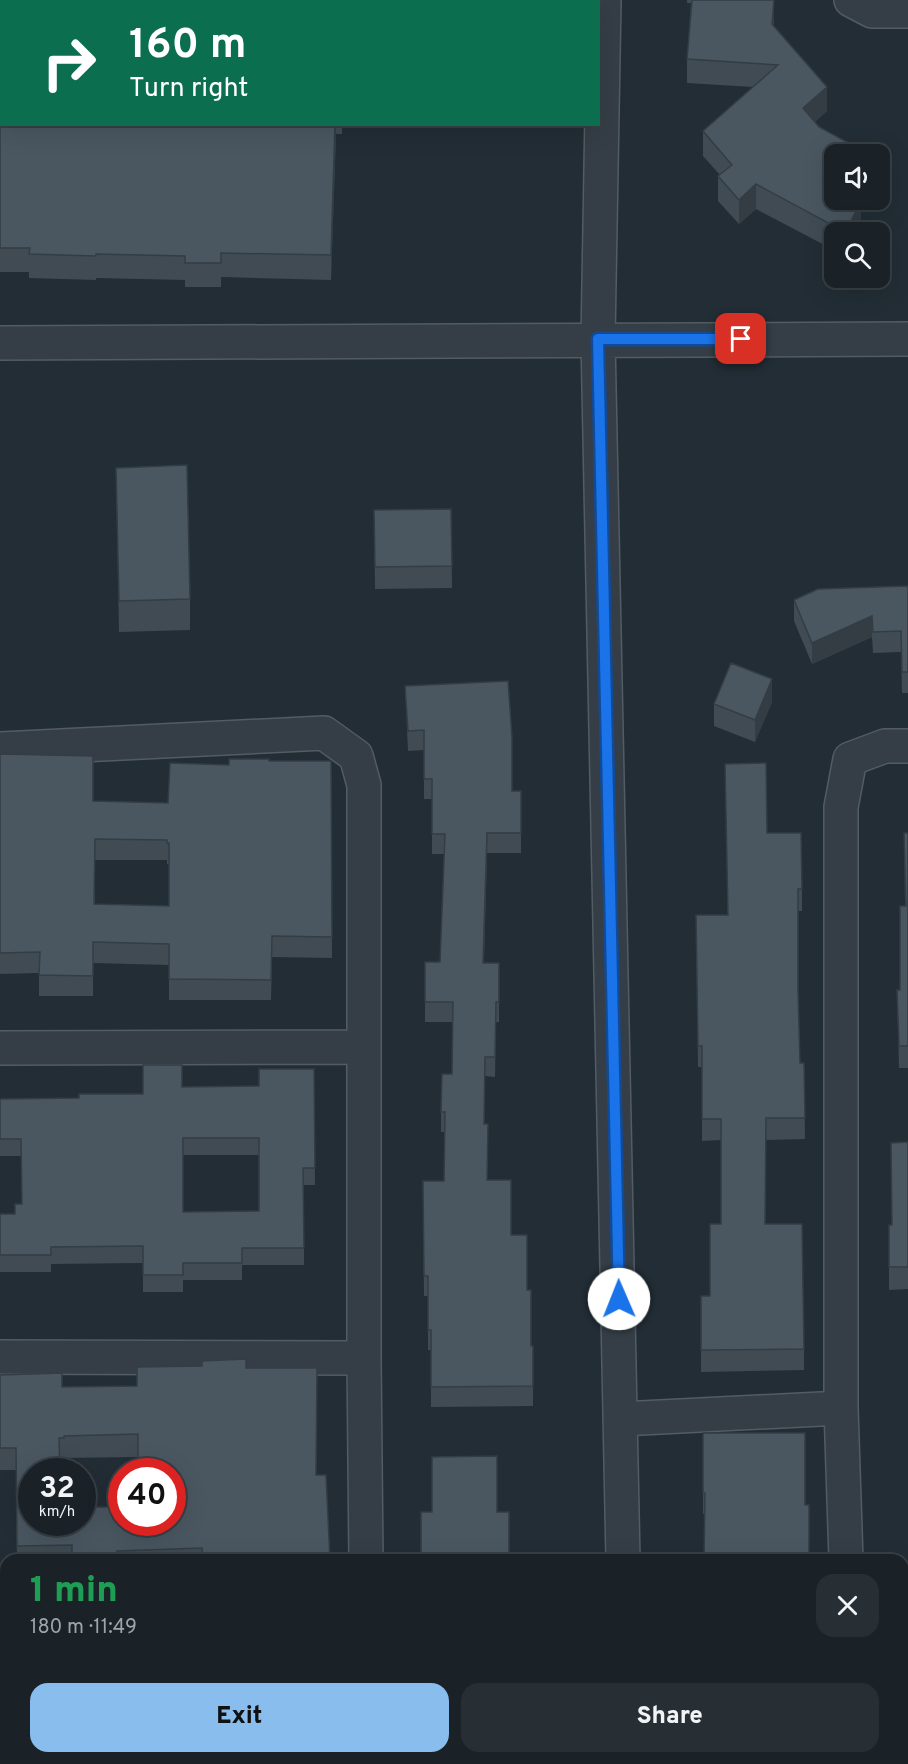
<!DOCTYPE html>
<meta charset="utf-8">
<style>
:root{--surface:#1a2228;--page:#272f34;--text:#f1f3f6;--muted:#9fa4a8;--line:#383f45;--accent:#88bdee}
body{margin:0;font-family:Overpass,sans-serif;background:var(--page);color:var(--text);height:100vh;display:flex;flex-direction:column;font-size:22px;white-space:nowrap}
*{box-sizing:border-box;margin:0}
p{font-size:20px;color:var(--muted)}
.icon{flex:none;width:33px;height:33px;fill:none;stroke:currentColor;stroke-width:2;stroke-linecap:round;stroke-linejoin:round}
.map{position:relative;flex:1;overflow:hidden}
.panel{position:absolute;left:0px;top:1554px;width:909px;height:210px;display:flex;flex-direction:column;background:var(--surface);border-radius:18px 18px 0 0;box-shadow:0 6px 24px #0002,0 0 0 2px var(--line)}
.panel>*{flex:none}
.banner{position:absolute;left:0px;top:0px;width:600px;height:126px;box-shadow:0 6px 24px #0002,0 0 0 2px var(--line);background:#0b6e4f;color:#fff;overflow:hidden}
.controls{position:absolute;left:824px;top:144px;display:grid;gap:12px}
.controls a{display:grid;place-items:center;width:66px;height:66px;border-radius:12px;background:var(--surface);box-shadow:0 6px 24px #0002,0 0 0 2px var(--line);font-size:30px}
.speed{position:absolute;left:18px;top:1458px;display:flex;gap:12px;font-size:30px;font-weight:700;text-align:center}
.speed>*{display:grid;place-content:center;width:78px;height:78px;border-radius:50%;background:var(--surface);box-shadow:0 6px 24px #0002,0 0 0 2px var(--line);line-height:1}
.speed small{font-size:15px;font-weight:400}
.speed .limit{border:9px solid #d22;background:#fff;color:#111}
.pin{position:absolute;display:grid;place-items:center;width:51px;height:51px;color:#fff;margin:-26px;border-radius:12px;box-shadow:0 3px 9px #0006}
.me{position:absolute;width:66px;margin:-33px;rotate:359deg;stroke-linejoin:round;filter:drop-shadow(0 0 4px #0008)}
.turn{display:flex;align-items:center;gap:21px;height:126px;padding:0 30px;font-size:27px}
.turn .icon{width:78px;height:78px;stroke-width:2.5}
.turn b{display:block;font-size:42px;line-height:51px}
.round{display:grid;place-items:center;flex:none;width:63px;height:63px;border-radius:18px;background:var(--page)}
.summary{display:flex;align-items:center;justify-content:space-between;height:102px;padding:0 30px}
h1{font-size:36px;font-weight:800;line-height:45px;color:#1e9e55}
.primary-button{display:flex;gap:12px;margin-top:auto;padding:12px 30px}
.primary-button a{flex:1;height:69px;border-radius:18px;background:var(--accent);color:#111;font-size:24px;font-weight:800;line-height:69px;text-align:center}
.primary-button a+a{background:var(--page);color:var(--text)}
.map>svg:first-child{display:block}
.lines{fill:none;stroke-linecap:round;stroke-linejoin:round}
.minor-casing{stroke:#525c64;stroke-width:36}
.minor{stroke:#353e46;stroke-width:33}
.wall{fill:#404b53;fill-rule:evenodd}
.shaded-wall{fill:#343d44}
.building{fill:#4a5761;stroke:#343d44;stroke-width:1.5;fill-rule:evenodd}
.route-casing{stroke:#114b97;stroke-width:15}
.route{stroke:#1a73e8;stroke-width:10}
</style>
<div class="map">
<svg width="908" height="1764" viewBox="0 0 908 1764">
<rect width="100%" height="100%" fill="#222d35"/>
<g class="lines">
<defs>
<path id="minor" d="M604,0L598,339L623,1560
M851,0L872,11H908
M358,2L361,0
M0,9H2
M0,343L908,339
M0,749L324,733L356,756L364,785V1358L0,1357
M0,1048L363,1047
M364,1358L366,1560
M621,1419L841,1408
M846,1560L841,1408V807L850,759L885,746H908
M0,1649H6
M374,1758V1764
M626,1758V1764
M853,1758L854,1764"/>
</defs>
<!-- minor casing -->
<use href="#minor" class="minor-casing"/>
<!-- minor -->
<use href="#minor" class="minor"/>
</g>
<!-- wall -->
<path class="wall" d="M687,0H774V26L827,111L815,122L847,154H834L861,227L858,232H834V250L756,209L739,224L718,201V176L720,175L703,156V131L753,87L687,83V59L691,3H687Z
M0,22L2,124H342V134H336L331,280L221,277V287H185V280L96,278V280L29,278V272H0Z
M116,468L190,599V630L119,632Z
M451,509L452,588L375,589L374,510Z
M908,586V693H902L901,652L873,653L872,637L812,664L794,621V600Z
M405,686L512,791H521V853H487L484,963H499V1022H496L495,1077L485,1076L484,1124L488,1144L487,1180L511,1235L527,1290L531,1346H533V1406L431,1407V1350H428V1296H424L423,1181H444L445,1132H441V1112L452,1074L453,1022H425V962H440L444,854H432V799H424V750L408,751Z
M772,702L755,742L714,726V704Z
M0,754L93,801L168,803L229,765L269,761H331L332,958L272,957L271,1000H169V965L93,963V996H39V973L0,974ZM95,860H167V864H169V906L95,904Z
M767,833L802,889V911H798V990L800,1063H804L805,1139L766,1140L765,1224L804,1349V1370L701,1372V1296H710L721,1224V1140L702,1141V1067H698L696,915H728Z
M904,833H908V1068H899L897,990H900L905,906Z
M314,1069L315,1185H304V1265H242V1280H183V1292H143V1263L51,1264V1272H0V1214H15L22,1204L21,1156H0V1099L79,1098L143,1094L182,1087L259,1086ZM183,1155H259V1211L183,1212Z
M908,1142V1289L889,1290V1225H892Z
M246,1368L316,1475L330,1560H17L16,1470H0V1375L62,1387L137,1386ZM138,1457L172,1522H32L60,1461L64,1460V1458Z
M703,1433H805L705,1514H703Z
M421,1512H497L509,1560H421Z
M0,1706H6V1758H341V1764H0Z"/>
<!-- shaded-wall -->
<path class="shaded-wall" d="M774,0V19L772,49V24Z
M827,87V111L803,133V108Z
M335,124L336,134L331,280V255Z
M847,142V154H840Z
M756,184V209L739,224V200Z
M861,202V227L858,232H845Z
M872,616V637L812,664V643Z
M772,679V702L755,742V720Z
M487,833V853L483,983V963Z"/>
<!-- building -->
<path class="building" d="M416,0H516V2H416Z
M692,0H774L772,24L827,87L803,108L819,127L847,142L840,154H834V166L833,168L834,169V200H856L861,202L845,232L756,184L739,200L718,176L732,165L703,131L778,65L687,59Z
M0,22H2V124H335L331,255L221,253V263H185V256L96,254V256L29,254L30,248H0Z
M187,465L190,599L119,601L116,468Z
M451,509L452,566L375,567L374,510Z
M908,586V672H902L901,631L873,632L872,616L812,643L794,600L818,589Z
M731,663L772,679L755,720L714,704Z
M508,681L512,737V791H521V833H487L483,963H499V1002H496L495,1057H485L484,1124H488L487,1180H511V1235H527V1290H531V1346H533V1386L431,1387V1330H428V1276H424L423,1181H444L445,1112H441L442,1074H452L453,1002H425V962H440L445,834H432V779H424V730L408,731L405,686Z
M0,754L93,756V801L168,803L170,763L229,765V759H269V761H331L332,937L272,936L271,980L169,979V944L93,942V976L39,975L40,952L0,953ZM95,839L167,840V843H169V906L94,904Z
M766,763L767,833H801L802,889H798V990L800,1063H804L805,1118H766L765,1224H802L804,1349L701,1350V1296H710V1224H721V1119H702V1046H698L696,915H728L725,764Z
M904,833H908V1046H899L897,990H900V906H906Z
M143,1065H182V1087L259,1086V1069H314L315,1168H303L304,1248H242V1263H183V1275H143V1246L51,1247V1255H0V1214H15V1204H22L21,1139H0V1099L79,1098V1094H143ZM183,1138H259V1211L183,1212Z
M908,1142V1267H889V1225H892L891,1143Z
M246,1359V1368H317L316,1475H326L330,1560H273V1556L203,1560L202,1548L117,1551V1555H72V1545L17,1546L16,1448H0V1375L62,1373V1387L137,1386V1367L202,1366V1361ZM138,1434V1472H172V1522H122V1507H82V1522H32V1472H60L59,1438H64V1436Z
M703,1433H805V1505H809V1560H704L705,1493H703Z
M497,1456V1512H509V1560H426V1555H421V1512H432V1457Z
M903,1597H908V1764H898L897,1758H903Z
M0,1706H6V1755H0Z
M36,1758H341V1764H36Z
M436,1758H524V1764H436Z
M732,1758H775L774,1764H732Z"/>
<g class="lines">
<defs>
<path id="route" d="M619,1299L598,339H741"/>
</defs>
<!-- route casing -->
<use href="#route" class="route-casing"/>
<!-- route -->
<use href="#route" class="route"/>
</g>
</svg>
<div class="controls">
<a><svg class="icon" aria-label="sound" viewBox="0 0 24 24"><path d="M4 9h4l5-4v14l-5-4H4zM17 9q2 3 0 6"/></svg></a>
<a><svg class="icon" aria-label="search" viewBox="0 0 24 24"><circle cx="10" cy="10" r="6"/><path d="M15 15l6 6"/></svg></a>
</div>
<div class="speed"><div>32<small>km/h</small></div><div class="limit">40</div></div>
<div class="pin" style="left:741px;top:339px;background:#d93025"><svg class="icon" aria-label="arrive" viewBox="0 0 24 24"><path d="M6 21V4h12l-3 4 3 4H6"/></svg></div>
<svg class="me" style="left:619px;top:1299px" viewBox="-20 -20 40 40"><circle r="19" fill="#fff"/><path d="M0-13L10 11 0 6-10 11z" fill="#1a73e8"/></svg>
<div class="banner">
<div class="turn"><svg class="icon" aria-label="right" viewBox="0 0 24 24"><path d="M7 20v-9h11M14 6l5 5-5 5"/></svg><div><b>160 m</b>Turn right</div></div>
</div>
<section class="panel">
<div class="summary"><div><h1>1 min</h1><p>180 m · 11:49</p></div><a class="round"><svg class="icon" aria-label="close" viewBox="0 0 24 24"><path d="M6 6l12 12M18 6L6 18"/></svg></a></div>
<div class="primary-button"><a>Exit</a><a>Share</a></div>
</section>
</div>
